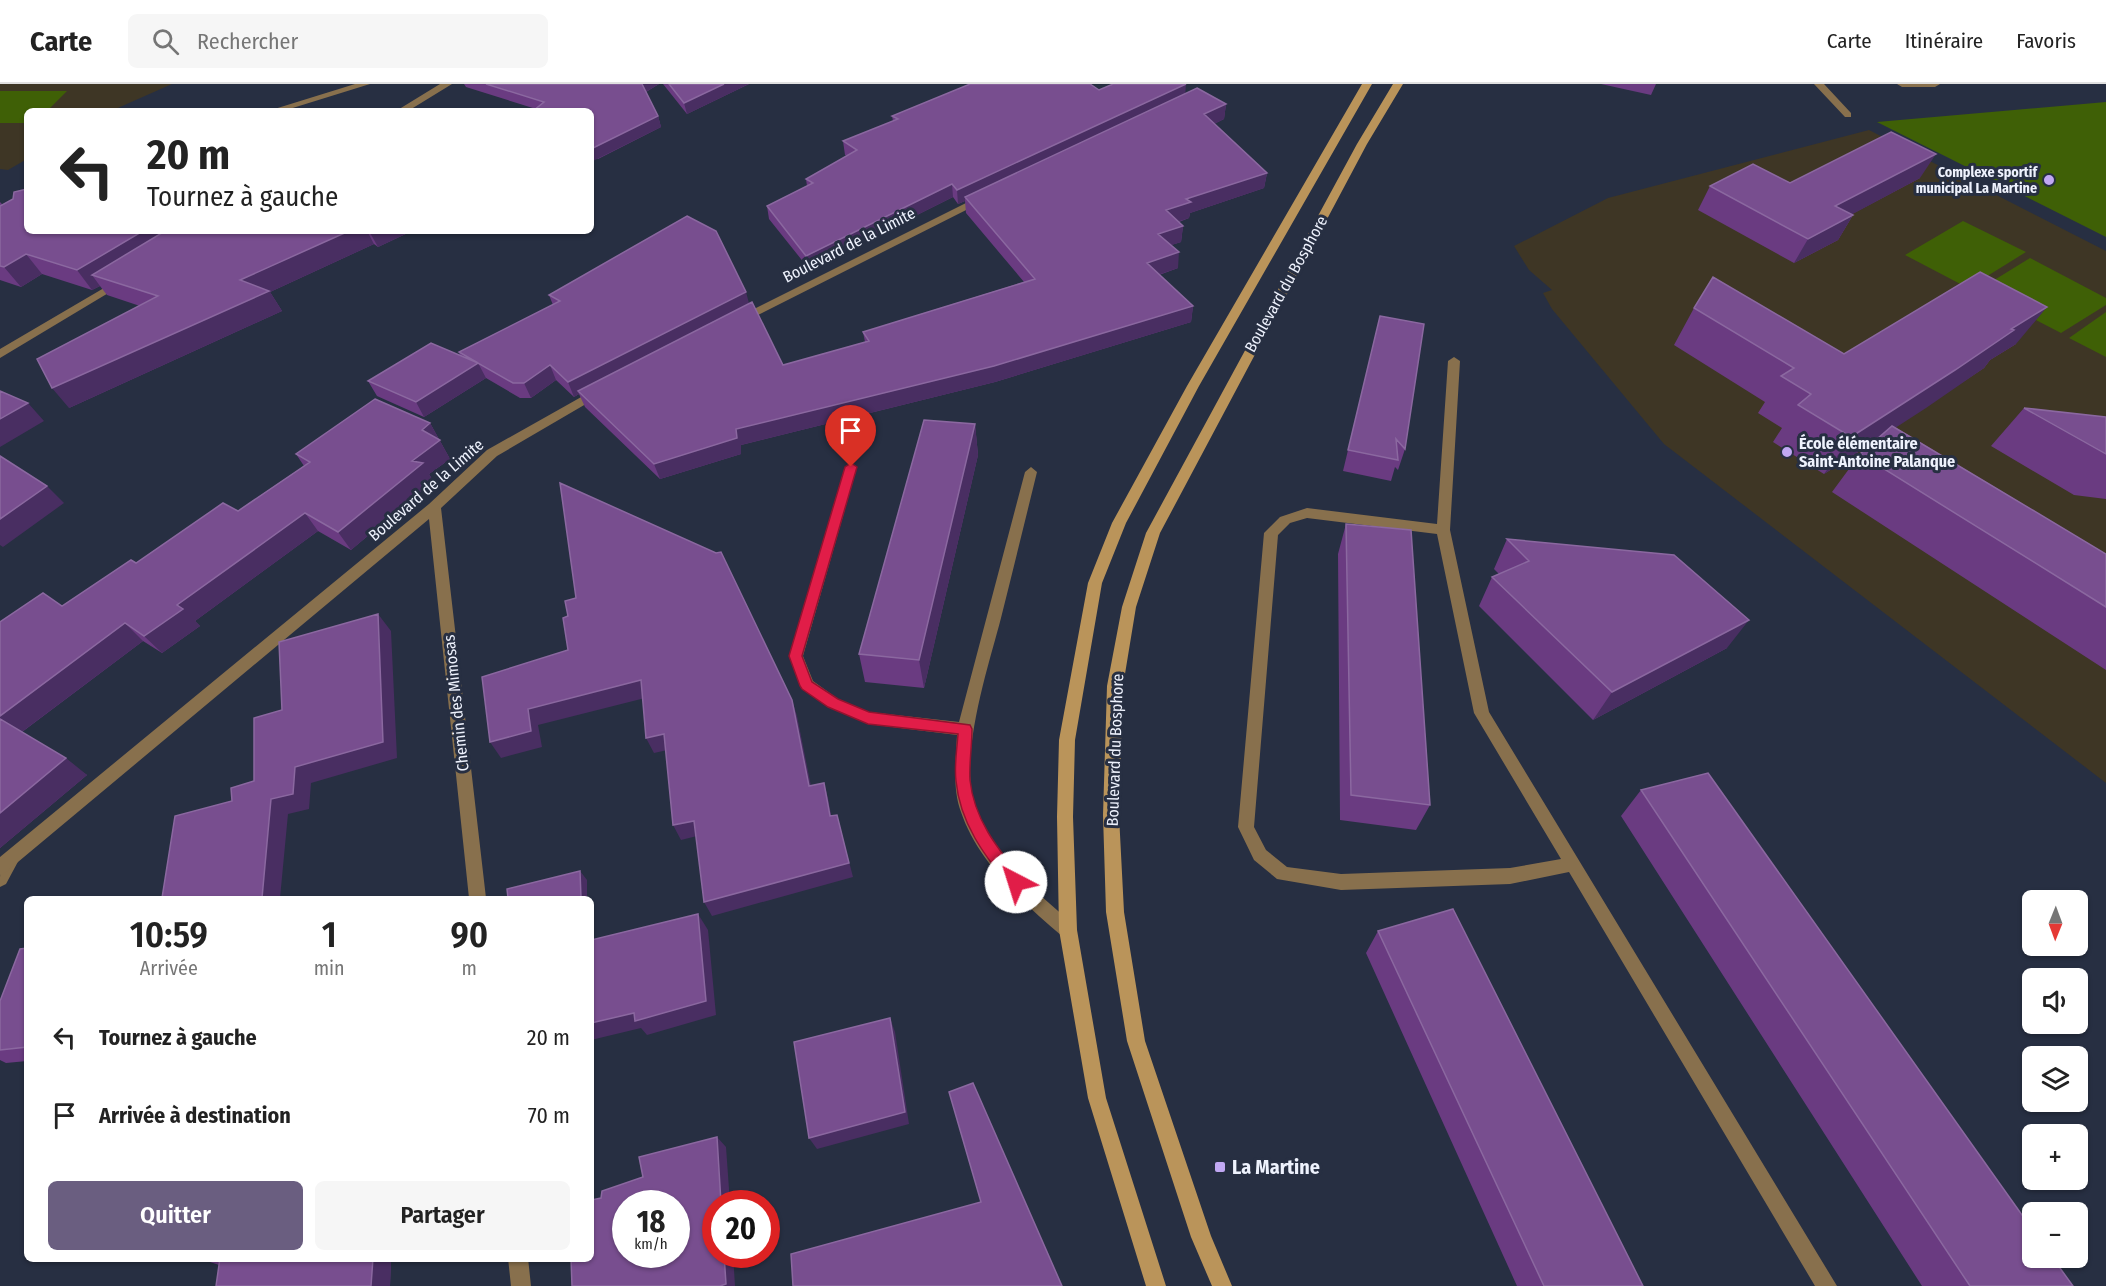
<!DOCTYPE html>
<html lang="fr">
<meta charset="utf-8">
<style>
:root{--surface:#fff;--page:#f6f6f6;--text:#222;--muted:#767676;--line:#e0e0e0;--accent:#6a5e80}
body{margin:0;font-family:"Fira Sans Condensed",sans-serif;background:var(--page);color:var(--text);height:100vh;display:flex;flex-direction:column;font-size:22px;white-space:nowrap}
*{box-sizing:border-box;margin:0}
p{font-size:20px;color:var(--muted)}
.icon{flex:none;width:33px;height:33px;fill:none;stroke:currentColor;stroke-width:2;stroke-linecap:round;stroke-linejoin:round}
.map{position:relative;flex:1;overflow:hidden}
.sheet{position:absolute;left:24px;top:812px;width:570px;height:366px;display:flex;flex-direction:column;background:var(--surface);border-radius:9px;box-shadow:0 2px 4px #0004}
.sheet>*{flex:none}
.guide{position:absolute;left:24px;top:24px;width:570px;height:126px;border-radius:9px;box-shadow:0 2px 4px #0004;background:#fff;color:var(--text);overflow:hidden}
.needle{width:39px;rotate:181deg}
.fabs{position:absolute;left:2022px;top:806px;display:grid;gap:12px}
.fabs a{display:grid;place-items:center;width:66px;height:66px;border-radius:9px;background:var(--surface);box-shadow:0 2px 4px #0004;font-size:30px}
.speed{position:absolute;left:612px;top:1106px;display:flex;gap:12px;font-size:30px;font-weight:700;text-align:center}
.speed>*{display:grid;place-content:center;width:78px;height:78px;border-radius:50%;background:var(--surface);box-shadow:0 2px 4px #0004;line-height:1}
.speed small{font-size:15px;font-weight:400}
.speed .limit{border:9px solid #d22;background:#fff;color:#111}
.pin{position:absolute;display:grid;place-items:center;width:51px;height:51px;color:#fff;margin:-62px -26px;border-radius:50% 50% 50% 0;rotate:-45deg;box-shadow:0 0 6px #0007}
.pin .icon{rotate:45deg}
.me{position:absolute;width:66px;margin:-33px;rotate:320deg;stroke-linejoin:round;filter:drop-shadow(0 0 4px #0008)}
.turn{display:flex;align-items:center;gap:21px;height:126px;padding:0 24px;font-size:27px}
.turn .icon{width:78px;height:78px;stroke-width:2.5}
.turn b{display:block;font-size:42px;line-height:51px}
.eta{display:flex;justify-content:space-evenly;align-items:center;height:102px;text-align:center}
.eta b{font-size:36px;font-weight:600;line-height:42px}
.button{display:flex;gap:12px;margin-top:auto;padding:12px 24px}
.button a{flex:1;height:69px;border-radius:9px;background:var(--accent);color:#fff;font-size:24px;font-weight:600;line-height:69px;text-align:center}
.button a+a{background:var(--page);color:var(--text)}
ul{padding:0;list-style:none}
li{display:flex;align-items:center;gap:18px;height:78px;padding:0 24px}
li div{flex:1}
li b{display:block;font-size:22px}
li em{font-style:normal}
header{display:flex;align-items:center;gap:36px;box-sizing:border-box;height:84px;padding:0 30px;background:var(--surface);border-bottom:2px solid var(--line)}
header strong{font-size:28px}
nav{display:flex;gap:33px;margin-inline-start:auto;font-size:21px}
.search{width:420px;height:54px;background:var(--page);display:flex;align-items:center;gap:15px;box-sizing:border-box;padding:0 21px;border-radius:9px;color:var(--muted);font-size:22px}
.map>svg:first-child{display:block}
.education{fill:#3e3625}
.green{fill:#3f6006}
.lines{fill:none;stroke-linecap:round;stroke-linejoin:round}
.lane{fill:#88704d;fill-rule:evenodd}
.street{fill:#88704d;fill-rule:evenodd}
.secondary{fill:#ba945a;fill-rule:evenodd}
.wall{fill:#6a3b81}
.shaded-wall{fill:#492e62}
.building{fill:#784e8f;stroke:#8b68a0;stroke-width:1.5;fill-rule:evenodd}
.route{fill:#e11d48;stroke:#92132f;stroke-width:1.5}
.poi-dot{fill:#c1a8f3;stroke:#272f42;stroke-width:2}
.labels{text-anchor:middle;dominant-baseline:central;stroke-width:6;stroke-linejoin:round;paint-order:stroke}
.far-poi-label{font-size:14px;font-weight:bold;fill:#eef2fd;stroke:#272f42;text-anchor:end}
.street-label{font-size:16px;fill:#eef2fd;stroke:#272f42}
.poi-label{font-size:16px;font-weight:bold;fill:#eef2fd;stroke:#272f42;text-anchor:start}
.near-poi-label{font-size:20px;font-weight:bold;fill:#eef2fd;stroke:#272f42;text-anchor:start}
</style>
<header>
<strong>Carte</strong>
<div class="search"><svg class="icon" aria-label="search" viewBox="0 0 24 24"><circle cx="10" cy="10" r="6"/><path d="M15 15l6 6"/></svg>Rechercher</div>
<nav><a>Carte</a><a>Itinéraire</a><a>Favoris</a></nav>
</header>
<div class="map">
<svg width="2106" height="1202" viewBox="0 0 2106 1202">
<rect width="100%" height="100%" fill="#272f42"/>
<!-- education -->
<path class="education" d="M0,0H172L111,27H27V75L8,86L0,85Z
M1869,46L2106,167V699L1664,360L1552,225L1543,209L1552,206L1529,186L1514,162L1608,114Z"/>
<!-- green -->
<path class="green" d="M0,7H67L47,27H27V39H0Z
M2106,18V153L1877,38Z
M1963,137L2026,168L1968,204L1905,171Z
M2030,174L2106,214V221L2061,249L1978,206Z
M2106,228V273L2069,254Z"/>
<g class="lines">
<!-- lane -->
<path class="lane" d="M1814,0H1824L1851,29V33H1845Z
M1897,0H1940L1935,3H1902Z
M1454,273L1460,277L1450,446L1489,628L1837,1202H1815L1569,788L1510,800L1341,806L1277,795L1254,776L1238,743L1264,449L1280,433L1307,424L1437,440L1448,277ZM1307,434L1437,450L1474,629L1561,775L1510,784L1341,790L1287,783L1266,766L1254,743L1278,451L1290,439Z
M851,378L857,383L803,572L813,597L838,615L869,628L959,638L1025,388L1031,383L1037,388C1025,437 1013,486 1001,534C988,584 956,679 977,727C996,774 1036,809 1074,840L1077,846L1074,852L1068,854L1062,852C1023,819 978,778 961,728C952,704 956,676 957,651L868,640L828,623L802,605L800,601L789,572L845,383Z
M13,765L19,767L21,772L6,800L0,803C0,789 0,770 13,765Z"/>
<!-- street -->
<path class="street" d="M355,0H370L283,27H268Z
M440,0H452L408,27H396Z
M982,111L986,112V116L742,239L738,240L732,236Z
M121,194L125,195V199L0,274V265Z
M599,303L605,307L603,310L497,372L441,424L486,814H469L429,435L6,788L0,791V773L429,420L487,366Z
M508,1174H528L531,1202H511Z"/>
<!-- secondary -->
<path class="secondary" d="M1362,0H1372L1199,302L1126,439L1102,499L1075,656L1073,733L1077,846L1106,1014L1166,1202H1146L1088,1014L1059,846L1057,733L1059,656L1088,499L1112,439L1187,302Z
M1393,0H1403L1367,60L1160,449L1136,523L1123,602L1119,731L1124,828L1145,957L1211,1152L1232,1202H1212L1191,1153L1127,957L1106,828L1103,731L1107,602L1122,523L1146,449L1357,60Z"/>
</g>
<!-- wall -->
<path class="wall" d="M464,0H659L646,8L658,32L661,43L598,75L536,25L466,3Z
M663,0H749L687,30Z
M1601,0H1656L1651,11Z
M1099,6L1186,9L1226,20L1224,35L1214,40L1267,89L1264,104L1190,129L1189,134L1179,138L1183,142L1181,158L1171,161L1178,184L1159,191L1193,222L1191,238L995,298L741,361V370L660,395L585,323L579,310L574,313L556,296L531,314H520L486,294L424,333L377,312L368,297L460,272L459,268L553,221L549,211L749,219L783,281L865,258L863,248L1024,198L966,129L965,117L958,120L953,113L809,185L769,135L767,122L807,102L806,95L847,72L845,71L843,57L893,37L892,32Z
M1920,94L1852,130L1853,131L1838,156L1794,179L1698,126L1710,102Z
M0,118L27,147H412L378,163L374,160L270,208L282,227L69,324L140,222L107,211L100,202L92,206L42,190L21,203L0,196Z
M1694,224L1844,270L2016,260L1990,276L1984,284L1895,343L2106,470V586L1832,408L1860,370L1877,356L1824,390L1773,358L1782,344L1758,329L1765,318L1674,261Z
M1380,232L1405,365L1398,386L1395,383L1391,397L1343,387Z
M2024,324L2106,333V415L2074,411L1991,362Z
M430,339L450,375L429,390L433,397L351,466L318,447L195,537L200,542L162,569L143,557L22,648L87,691L0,764V538L62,522L136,479L238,427L304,382L296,370Z
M975,340L978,371L924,604L865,598L859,570Z
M1346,440L1430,721L1416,746L1340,736L1338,470Z
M1507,455L1727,564L1593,636L1479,522L1492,493L1499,490L1494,485Z
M1641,706L2073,1202H1922L1621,732Z
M1378,847L1643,1202H1517L1366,869Z
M27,864V977L6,979L0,976V917Z
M207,1174H391L390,1202H216L219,1181L207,1177Z"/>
<!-- shaded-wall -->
<path class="shaded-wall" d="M641,0H659L644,9Z
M724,0H749L687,30L684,19Z
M1186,0L1185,13L965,113V117L958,120L957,106Z
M1226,20L1224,35L1202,46L1204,30Z
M658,32L661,43L591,78V65Z
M1936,70L1920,94L1821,147L1835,122Z
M1267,89L1264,104L1190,129L1189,134L1165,142L1166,126L1186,115Z
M952,100L953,113L809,185L806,172Z
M1853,131L1838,156L1794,179L1808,155Z
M1183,142L1181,158L1157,166L1158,150Z
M140,147H190L92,191L100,202L92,206L77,186Z
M349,147H367L374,160L270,208L282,227L69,324L52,304L240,196Z
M369,147H412L378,163Z
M1179,168L1178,184L1146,195L1147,179Z
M26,170L42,190L21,203L4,183Z
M746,208L750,223L578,307L579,310L574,313L568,298Z
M1193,222L1191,238L995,298L741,361V370L660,395L654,380L736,345Z
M2047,223L2016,260L1990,276L1984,284L1926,324L1824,390L1851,353L2011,245Z
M478,279L486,294L424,333L416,318Z
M550,281L556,296L531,314L524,299Z
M28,319L44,337L0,363V335Z
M430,339L450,375L429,390L433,397L351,466L338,448L422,346Z
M975,340L978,371L924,604L919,576Z
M47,402L64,419L3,463L0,461V435Z
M305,429L318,447L195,537L200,542L162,569L144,552L177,521Z
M378,530L391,547L397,674L311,699L309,725L288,730L280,814H262L271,715L295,683Z
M1749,536L1727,564L1593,636L1612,608Z
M125,539L143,557L19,650L0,635V632Z
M641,596L649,613L538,641L542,663L501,674L490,658L528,625Z
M792,616L797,632L814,717L809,702Z
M664,650L672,665L654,669L646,654Z
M66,674L87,691L0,764V729Z
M824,699L828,714L834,747L830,732Z
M837,731L853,793L712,832L704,818Z
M694,737L701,751L681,756L673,741Z
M580,787L587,796V814H581Z
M698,830L708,846L716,931L647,951L641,944L591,956V939Z
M890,934L895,948L909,1040L817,1065L809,1054Z
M717,1053L726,1063L730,1119H721Z
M724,1170H733L735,1202H720Z
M373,1174H391L390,1202H371Z"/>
<!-- building -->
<path class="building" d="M486,0H642L658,32L591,65V27H533L544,18Z
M669,0H724L684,19Z
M970,0H1090L1099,6L1113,0H1186L957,106L952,100L806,172L767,122L813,99L806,95L857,66L843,57L898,35L892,32Z
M1197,4L1226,20L1204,30L1267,89L1186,115L1191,118L1166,126L1183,142L1158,150L1179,168L1147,179L1193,222L994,282L736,345L737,354L654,380L578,307L752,218L783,281L869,257L863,248L1035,195L965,113Z
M1891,48L1936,70L1835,122L1853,131L1808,155L1710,102L1753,80L1790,99Z
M27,105V147H143L77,186L26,170L4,183L0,182V122L13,115L14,108Z
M687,132L716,147L746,208L568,298L550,281L524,299H513L478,279L416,318L368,297L431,259L478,279L459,268L560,217L549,211Z
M165,147H349L240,196L269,207L52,304L37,275L158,212L92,191Z
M1980,188L2047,223L2011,245L2014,246L1955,286L1851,353L1798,321L1811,310L1781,292L1794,284L1694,224L1713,193L1844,270Z
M1380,232L1424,240L1405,365L1396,355L1398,376L1348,366Z
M0,307L28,319L0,335Z
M375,315L430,339L422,346L440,356L412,377L423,379L338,448L305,429L177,521L183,525L144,552L125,539L0,632V538L43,509L62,522L131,476L136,479L223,419L238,427L310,378L296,370Z
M2024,324L2106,333V370Z
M924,336L975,340L919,576L859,570Z
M1892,342L2106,470V523L1860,370Z
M0,372L47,402L0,435Z
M560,399L716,469L721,468L792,616L809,702L824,699L830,732L837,731L849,779L704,818L694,737L673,741L664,650L646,654L641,596L528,625L531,647L490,658L482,593L568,566L563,534L568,532L565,517L576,514Z
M1346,440L1411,446L1430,721L1351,711Z
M1507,455L1674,471L1749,536L1612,608L1492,493L1529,477Z
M378,530L383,658L295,683L293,710L271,715L262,814H162L175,732L232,717L231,704L254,697V634L282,626L279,558Z
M0,635L66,674L0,729Z
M1708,689L2032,1145V1173H2052L2073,1202H1970L1641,706Z
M580,787L581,814H508L507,805Z
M1453,825L1643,1202H1544L1378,847Z
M698,830L706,917L635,937L634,929L591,939V856Z
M27,864V963L0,966V917L20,865Z
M890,934L905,1028L809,1054L794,958Z
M973,999L1062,1202H793L791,1170L981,1118L949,1008Z
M717,1053L721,1119H716V1170H724L726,1200L720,1202H572L571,1174H591V1116L601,1114L602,1107L643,1093L639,1073ZM626,1119H676V1170H626Z
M207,1174H220L207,1177Z
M220,1174H373L371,1202H216Z"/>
<!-- route -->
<path class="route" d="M851,379L857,383L802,572L812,598L838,615L869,628L970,641L972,645C972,662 969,680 970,696C974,735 997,764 1021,793L1023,798L1021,803L1016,805L1010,803C984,771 960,739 956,697C954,682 957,665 958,650L868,640L828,623L802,605L800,602L789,572L845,383Z"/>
<!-- markers -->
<g class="poi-dot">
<circle cx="2049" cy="96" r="6"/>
<circle cx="1787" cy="368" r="6"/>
<rect x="1214" y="1077" width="12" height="12" rx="3"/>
</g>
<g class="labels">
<!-- far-poi labels -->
<g class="far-poi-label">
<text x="2037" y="88">Complexe sportif<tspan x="2037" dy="16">municipal La Martine</tspan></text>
</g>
<!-- street labels -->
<g class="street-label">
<text transform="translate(849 161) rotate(-27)">Boulevard de la Limite</text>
<text transform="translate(1286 200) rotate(-61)">Boulevard du Bosphore</text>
<text transform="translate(426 406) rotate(-41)">Boulevard de la Limite</text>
<text transform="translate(456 619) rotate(-96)">Chemin des Mimosas</text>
<text transform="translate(1115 666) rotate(-88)">Boulevard du Bosphore</text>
</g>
<!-- poi labels -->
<g class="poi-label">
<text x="1799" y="359">École élémentaire<tspan x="1799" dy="18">Saint-Antoine Palanque</tspan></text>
</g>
<!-- near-poi labels -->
<g class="near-poi-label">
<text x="1232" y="1083">La Martine</text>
</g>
</g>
</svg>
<div class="fabs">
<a><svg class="needle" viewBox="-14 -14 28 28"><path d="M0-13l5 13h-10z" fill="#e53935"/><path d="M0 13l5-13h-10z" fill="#767676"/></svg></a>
<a><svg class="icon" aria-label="sound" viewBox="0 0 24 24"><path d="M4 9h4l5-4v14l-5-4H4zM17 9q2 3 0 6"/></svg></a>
<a><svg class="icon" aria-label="layers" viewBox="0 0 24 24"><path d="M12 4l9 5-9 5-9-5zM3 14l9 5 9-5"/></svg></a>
<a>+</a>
<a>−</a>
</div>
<div class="speed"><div>18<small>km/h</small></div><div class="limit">20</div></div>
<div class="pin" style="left:851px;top:383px;background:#d93025"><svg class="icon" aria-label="arrive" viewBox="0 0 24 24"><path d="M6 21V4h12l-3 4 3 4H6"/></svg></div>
<svg class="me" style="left:1016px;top:798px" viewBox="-20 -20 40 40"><circle r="19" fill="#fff"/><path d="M0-13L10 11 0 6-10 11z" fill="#e11d48"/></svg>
<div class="guide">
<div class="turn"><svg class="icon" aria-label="left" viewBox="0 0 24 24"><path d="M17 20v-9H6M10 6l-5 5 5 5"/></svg><div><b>20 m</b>Tournez à gauche</div></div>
</div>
<section class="sheet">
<div class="eta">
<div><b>10:59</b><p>Arrivée</p></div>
<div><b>1</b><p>min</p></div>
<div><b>90</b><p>m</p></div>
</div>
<ul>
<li><svg class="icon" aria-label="left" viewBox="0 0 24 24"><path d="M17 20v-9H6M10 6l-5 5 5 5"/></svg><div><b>Tournez à gauche</b></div><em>20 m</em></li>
<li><svg class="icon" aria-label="arrive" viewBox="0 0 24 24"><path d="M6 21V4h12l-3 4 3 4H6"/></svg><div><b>Arrivée à destination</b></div><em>70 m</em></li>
</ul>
<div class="button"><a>Quitter</a><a>Partager</a></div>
</section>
</div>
